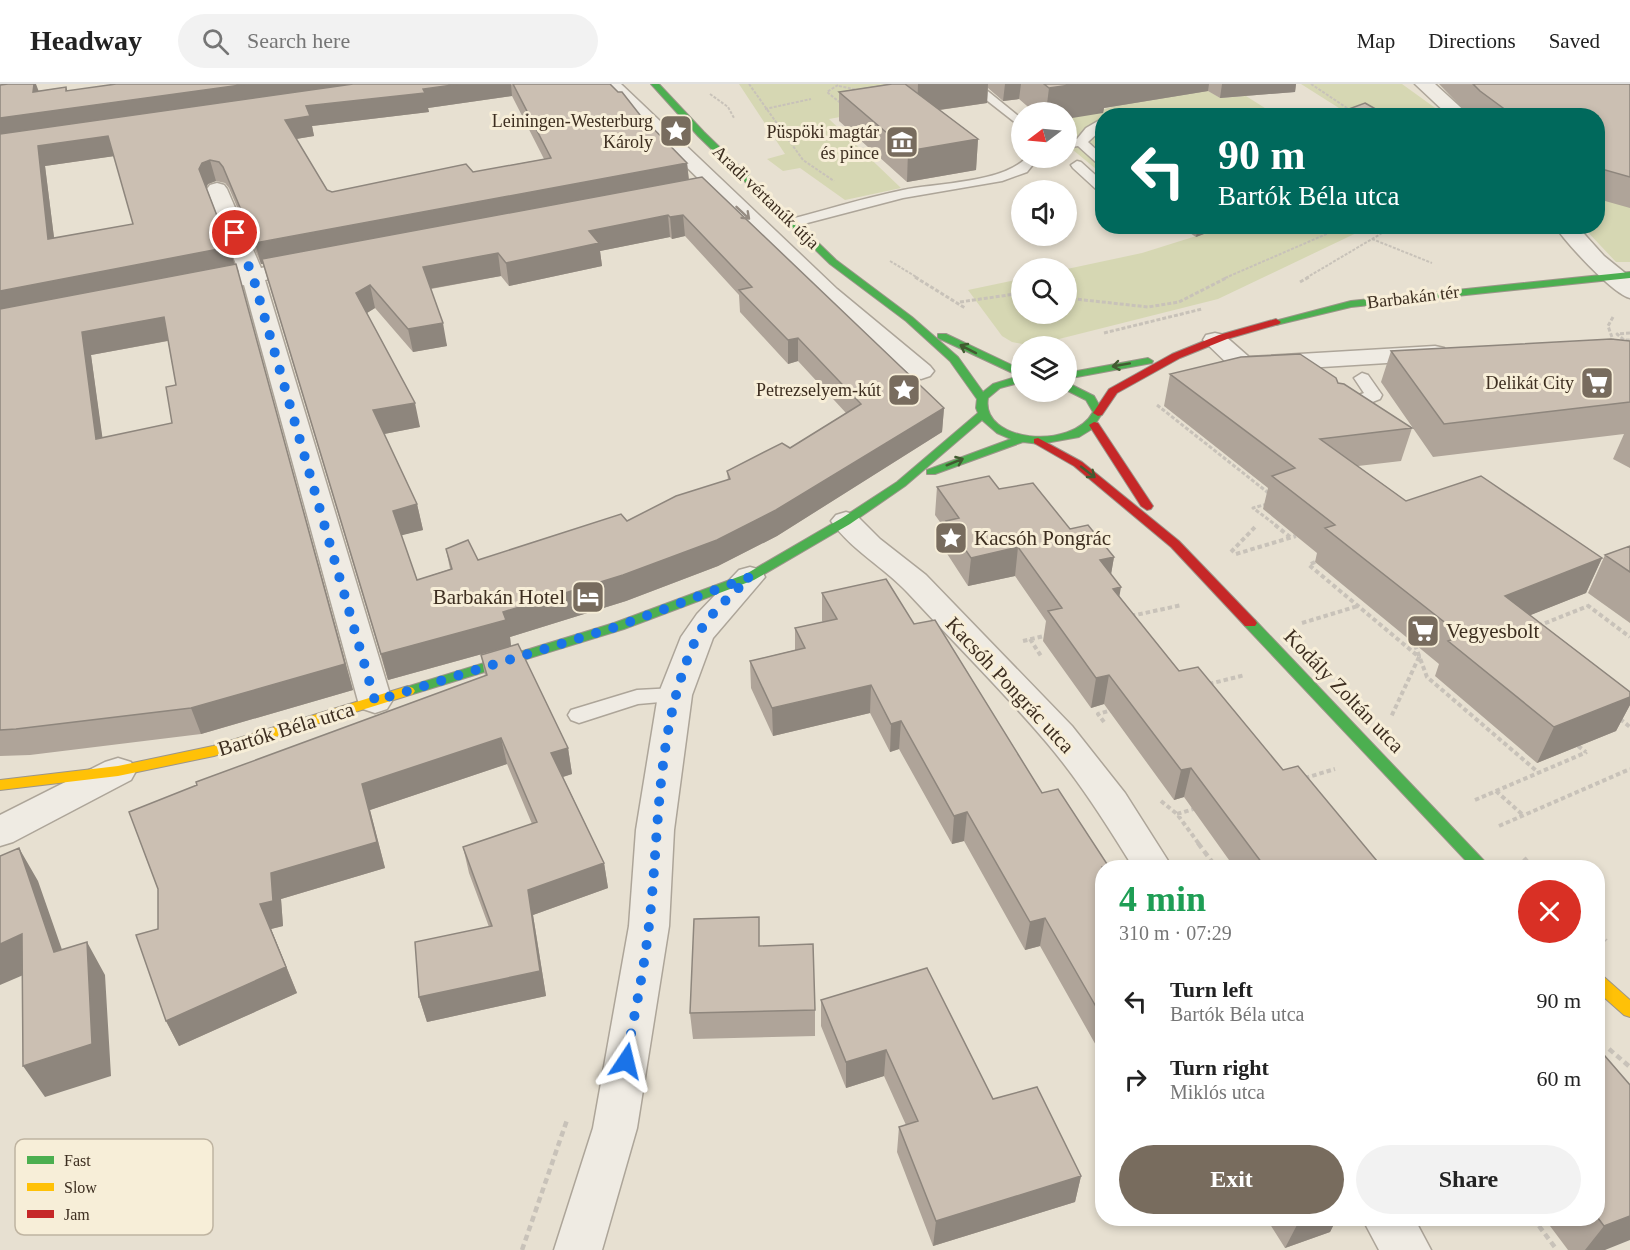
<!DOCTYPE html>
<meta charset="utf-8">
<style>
:root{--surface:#fff;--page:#f2f2f2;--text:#222;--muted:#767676;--line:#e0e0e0;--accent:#786c5e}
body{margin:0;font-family:Georgia,serif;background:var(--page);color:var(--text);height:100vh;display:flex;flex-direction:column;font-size:22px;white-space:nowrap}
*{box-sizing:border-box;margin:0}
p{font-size:20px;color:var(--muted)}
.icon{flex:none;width:33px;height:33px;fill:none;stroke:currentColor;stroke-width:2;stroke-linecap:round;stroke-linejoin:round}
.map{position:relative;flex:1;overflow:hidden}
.panel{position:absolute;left:1095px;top:776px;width:510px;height:366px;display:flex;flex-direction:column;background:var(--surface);border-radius:24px;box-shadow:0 3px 9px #0003}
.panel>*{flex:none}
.hud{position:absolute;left:1095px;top:24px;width:510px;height:126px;border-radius:24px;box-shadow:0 3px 9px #0003;background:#00695c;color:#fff;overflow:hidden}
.needle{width:39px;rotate:254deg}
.fabs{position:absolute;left:1011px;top:18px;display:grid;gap:12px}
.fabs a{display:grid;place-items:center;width:66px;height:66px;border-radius:50%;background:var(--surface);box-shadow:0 3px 9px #0003;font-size:30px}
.pin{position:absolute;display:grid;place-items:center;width:51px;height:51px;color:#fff;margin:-26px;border:3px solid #fff;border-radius:50%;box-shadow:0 2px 6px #0007}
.me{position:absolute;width:66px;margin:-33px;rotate:10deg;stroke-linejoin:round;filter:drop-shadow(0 0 4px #0008)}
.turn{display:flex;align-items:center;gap:21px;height:126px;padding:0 24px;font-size:27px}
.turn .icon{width:78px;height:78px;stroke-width:2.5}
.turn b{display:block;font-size:42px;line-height:51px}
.round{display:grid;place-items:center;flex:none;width:63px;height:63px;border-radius:32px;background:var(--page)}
.overview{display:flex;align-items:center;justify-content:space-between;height:102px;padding:0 24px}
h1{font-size:36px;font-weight:700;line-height:45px;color:#1e9e55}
.primary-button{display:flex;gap:12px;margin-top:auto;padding:12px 24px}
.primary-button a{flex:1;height:69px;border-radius:36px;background:var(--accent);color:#fff;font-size:24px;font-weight:700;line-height:69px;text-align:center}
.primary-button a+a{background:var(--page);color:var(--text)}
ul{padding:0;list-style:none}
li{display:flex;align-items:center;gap:18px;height:78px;padding:0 24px}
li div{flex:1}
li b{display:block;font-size:22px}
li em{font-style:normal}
header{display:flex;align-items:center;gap:36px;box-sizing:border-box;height:84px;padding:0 30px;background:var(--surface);border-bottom:2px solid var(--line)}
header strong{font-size:28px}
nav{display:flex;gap:33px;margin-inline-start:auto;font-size:21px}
.search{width:420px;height:54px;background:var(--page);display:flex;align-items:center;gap:15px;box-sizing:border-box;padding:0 21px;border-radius:33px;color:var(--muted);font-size:22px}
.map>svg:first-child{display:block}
.green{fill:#d6d7b3}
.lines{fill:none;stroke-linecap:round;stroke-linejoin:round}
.lane-casing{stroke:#ada599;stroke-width:3}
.street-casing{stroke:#ada599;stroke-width:3}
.fast-casing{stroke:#9c958a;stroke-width:2}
.slow-casing{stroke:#9c958a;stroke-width:2}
.jam-casing{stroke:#9c958a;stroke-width:2}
.path-far3{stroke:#c8c2b9;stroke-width:2;stroke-dasharray:3 1.5;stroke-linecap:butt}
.path-far2{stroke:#c8c2b9;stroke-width:3;stroke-dasharray:4 2;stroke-linecap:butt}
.path-far1{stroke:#c8c2b9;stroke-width:4;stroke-dasharray:4.5 3;stroke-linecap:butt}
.path{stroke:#c8c2b9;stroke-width:4.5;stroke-dasharray:6 4;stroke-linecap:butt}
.lane{fill:#efebe3;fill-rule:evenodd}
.street{fill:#efebe3;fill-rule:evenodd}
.fast{fill:#4caf50;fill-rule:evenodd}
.slow{fill:#ffc107;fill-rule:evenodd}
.jam{fill:#c62828;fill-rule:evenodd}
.wall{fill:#afa499;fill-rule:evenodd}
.shaded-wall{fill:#8e867d}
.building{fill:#cbbfb2;stroke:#8e867d;stroke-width:1.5;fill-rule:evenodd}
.oneway{stroke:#968c82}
.oneway2{stroke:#425b31}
.route{stroke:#1a73e8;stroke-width:10;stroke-dasharray:0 18}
.labels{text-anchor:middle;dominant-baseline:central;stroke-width:6;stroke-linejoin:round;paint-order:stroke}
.far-poi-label{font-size:18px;fill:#3d2e20;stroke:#f7eed8;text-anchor:end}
.far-street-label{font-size:18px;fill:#3d2e20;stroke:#f7eed8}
.poi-label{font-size:21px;fill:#3d2e20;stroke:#f7eed8;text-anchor:start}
.street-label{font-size:21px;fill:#3d2e20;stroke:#f7eed8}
.key{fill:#f7eed8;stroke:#bfb4a1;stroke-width:1.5}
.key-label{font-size:16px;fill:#3d2e20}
</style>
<header>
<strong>Headway</strong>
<div class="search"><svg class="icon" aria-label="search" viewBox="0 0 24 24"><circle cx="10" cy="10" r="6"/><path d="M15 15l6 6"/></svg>Search here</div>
<nav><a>Map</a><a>Directions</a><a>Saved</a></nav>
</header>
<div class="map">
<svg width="1630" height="1166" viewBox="0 0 1630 1166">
<rect width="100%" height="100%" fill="#e7e0d1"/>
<!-- green -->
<path class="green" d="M739,0H892L914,20L829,35L901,104L845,116L800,84L783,87L767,75L785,70Z
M1197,0L1220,14L1246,12L1276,31L1102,32V90L1067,61V35Z
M1301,0H1402L1445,31H1350Z
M1630,67V178H1616L1583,143L1598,142V69Z
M1225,143H1369L1218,215L1047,258L1028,261L1012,258L1002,252L968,206L1021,195L1022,230H1066L1067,185L1142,169Z"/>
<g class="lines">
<defs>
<path id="lane" d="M966,0H979L1022,35V44Z
M1168,26L1214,28L1220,32H1133L1139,28Z
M1098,37H1102V45L1088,58L1102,71V81L1098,80L1078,62L1066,64V56L1077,55L1086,44Z
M1026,74H1038L1027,88L1002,97L903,114L792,143L785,139L787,136C826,126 864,114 903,106C937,99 1002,99 1026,74Z
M1077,77L1081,78L1102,97V107L1097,106L1073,84L1071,81Z
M1362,289L1368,291L1382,311L1380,315L1347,328H1335L1333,324L1335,320L1364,309L1354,294Z
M675,604L683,606L686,611L683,616L638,620L579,639L571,636L568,631L571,626L637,606Z"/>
<path id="street" d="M602,0H621L837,205L930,282L934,287L930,292L921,295L912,292L821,215Z
M1415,0H1435L1470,32H1449Z
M217,99L224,101L227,105L261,184L310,174L318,176L321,181L318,186L265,196L392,617L387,625L375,629L363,625L358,617L244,201L196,210L188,208L184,203L188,198L239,188L207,105L210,101Z
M1555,142H1577L1604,172L1630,193V214C1613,210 1566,159 1555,142Z
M1215,249L1224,251L1249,273L1435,262L1444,264L1447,269L1444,274L1435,276L1242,288L1233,285L1203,256L1206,251Z
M846,428L856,431L880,455L926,491L1072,642L1125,709L1172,783H1133C1107,741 1080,698 1047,659C1003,607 954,559 908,509C884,483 852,467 831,437L836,431Z
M750,483L761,486L765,493L713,554L692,611L674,746L669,842L637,1044L602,1166H554L593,1044L629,842L636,746L658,611L681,553L697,530L739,486Z
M118,674L131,678L136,687L131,696L13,758L0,762V731L105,678Z
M1362,1134H1414L1431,1166H1379Z"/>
<path id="fast" d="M651,0H659L704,48L836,176L912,233L958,273L983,308L993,300L1019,292L938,254V250H946L1022,286V298L1000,304L988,314C980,358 1072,367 1093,328L1086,316L1066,306V298L1094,312L1103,328L1092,345L1079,353L1040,360L1023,358L935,390H927V386L1011,355L997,349L982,336L905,402L850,440L754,496L624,545L413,610H403L401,607L403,604L614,539L746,490L842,434L897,398L978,329L976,324L977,315L950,277L906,237L830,180L698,52Z
M1630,188V194L1351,223L1276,241L1271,238L1351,217Z
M1148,274L1153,277L1152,279L1066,295V289Z
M1250,535L1255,536L1490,783H1472L1245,542L1243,539Z"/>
<path id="slow" d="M408,602L413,604L415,607L413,610L214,672L118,692L0,706V696L118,682L213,662Z
M1598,891L1604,893L1630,916V933L1624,931L1598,908Z"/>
<path id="jam" d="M1276,235L1281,238L1279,240L1227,255L1180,274L1117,309L1102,331L1098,332L1093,329L1109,305L1172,270L1219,251Z
M1094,338L1098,339L1153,422L1151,425L1147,426L1141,422L1089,341Z
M1038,354L1082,378L1179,457L1255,536L1257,539L1255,542H1245L1171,463L1074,382L1034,359V355Z"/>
</defs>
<!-- lane casing -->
<use href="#lane" class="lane-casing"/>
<!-- street casing -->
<use href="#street" class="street-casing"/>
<!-- fast casing -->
<use href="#fast" class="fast-casing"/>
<!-- slow casing -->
<use href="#slow" class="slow-casing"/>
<!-- jam casing -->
<use href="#jam" class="jam-casing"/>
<!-- path-far3 -->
<path class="path-far3" d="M749,0L803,76L834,97
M1311,0L1359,32
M838,1L827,8L843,21
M839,2L863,7
M710,10L728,23L734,34
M765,25L811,15
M1372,155L1432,179
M890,177L918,194
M1225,194L1345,142
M1306,194L1394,142"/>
<!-- path-far2 -->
<path class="path-far2" d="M915,193L965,224
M1300,198L1309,193
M1066,214L1148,223L1179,218L1228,193
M960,218L1022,209
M1613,233L1608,242L1614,259
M1104,249L1202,225
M1630,249L1617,250L1624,256H1630
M1045,262L1059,260
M1157,321L1271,411
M1267,420L1253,424L1277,442"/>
<!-- path-far1 -->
<path class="path-far1" d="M1275,441L1290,453
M1231,468L1255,443
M1236,470L1296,452
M1315,478L1309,481L1419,573L1391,633
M1587,521L1630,553
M1131,532L1182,521
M1302,539L1358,522
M1538,542L1588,522
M1030,555L1041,572
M1023,557L1048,551
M1415,561L1427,593L1539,689
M1209,600L1245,591
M1620,635L1630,643
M1104,638L1098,630L1112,626
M1578,662L1586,668
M1305,694L1335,685
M1496,707L1523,731
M1475,716L1587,668
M1161,717L1177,730L1199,760
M1177,730L1197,724
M1499,742L1630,685"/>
<!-- path -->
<path class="path" d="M1198,759L1216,783
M1524,774L1532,783
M1598,849L1606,857
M1609,965L1630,983
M1533,1134L1557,1166
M522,1166L567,1036"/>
<!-- lane -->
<use href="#lane" class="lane"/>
<!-- street -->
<use href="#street" class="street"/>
<!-- fast -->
<use href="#fast" class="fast"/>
<!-- slow -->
<use href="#slow" class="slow"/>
<!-- jam -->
<use href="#jam" class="jam"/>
</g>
<!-- wall -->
<path class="wall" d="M116,0H610L687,79L689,95L944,324L942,348L777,452L718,482L626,517L510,553L511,562L568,664L572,690L563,693L604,779L608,804L533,831L546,912L427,938L419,913L489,843L469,789L463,763L532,740L507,680L370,726L385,784L281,815L283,842L271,845L297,909L179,962L166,937L158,845L485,592L481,571L504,564L388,596L263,180H261L229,104L225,99L216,97L208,100L206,104L229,163L242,203L353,606L201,650L30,671L0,672V1L38,7L66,3L67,7ZM512,12L544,75L473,88L332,108L327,106L296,55L314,52L312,42L429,28L428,24ZM114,72L133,140L54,154L45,82ZM685,152L739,211L740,228L788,280L798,277L846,329L790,364L727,387L728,396L627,437L478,476L446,465L450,485L417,496L401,451L423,446L417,420L384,350L420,343L367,229L375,224L413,268L447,262L431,205L501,192L509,202L602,182L600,167L670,153L672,155ZM168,257L176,301L172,339L102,354L91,271Z
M888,0H1296L1295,8L1220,14L1208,7L1104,24L1103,29L1034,28L1019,15L1003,17L988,4L987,19L940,26L978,55L976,86L907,98L839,37V8Z
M1439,0H1630V124L1598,115V32H1470Z
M1179,142H1225L1196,153Z
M1630,257V384L1613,375L1624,350L1433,373L1381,298L1391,267Z
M1170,290L1338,299L1412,344L1401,377L1358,382L1406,417L1602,474L1586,509L1530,531L1630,608V621L1616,647L1537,679L1435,592L1439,580L1315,478L1317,469L1263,425L1268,404L1164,322Z
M937,403L999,405L1070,445L1114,473L1111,490L1119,512L1179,587L1283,686L1382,783H1234L1184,713L1174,716L1104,620L1091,624L1043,557L1046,537L1015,492L968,502L944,465L945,445L935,431Z
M1630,462V539L1588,509L1605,471Z
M822,509L914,540L1042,709L1102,783V972L1040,862L1025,866L964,757L952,760L899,665L890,668L870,629L773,652L751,604L750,577L795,566V544L823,538L822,537Z
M760,862L815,926V952L693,955L690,929Z
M821,916L993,1015L1081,1092L1075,1118L933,1162L897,1068L899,1043L906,1041L884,992L846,1004L821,942Z
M1630,1001L1605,1166H1568L1544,1134H1598Z
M1266,1134H1337L1330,1148L1285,1164Z"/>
<!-- shaded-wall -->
<path class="shaded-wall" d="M34,0H36L42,16L33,8Z
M248,0H390L0,55V34L66,7V3L73,22Z
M460,0H511L512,12L428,24L429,28L312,42L314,52L290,56L285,36L306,22Z
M918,0H988L987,19L917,29Z
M1005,0H1021L1019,15L1003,17Z
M1077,0H1209L1208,7L1104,24L1103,29L1066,35V28H1046L1049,4Z
M1222,0H1296L1295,8L1220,14Z
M108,52L115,72L45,82L57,177L48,155L38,62Z
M978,55L976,86L907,98L908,67Z
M210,76L216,97L208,100L205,106L199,85L202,79Z
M687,79L689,99L261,180L255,159Z
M668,131L670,153L600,167L602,182L509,202L506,179L589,147Z
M683,131L685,152L672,155L670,133Z
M1198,142H1225L1196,153Z
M229,163L236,185L0,231V207Z
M498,169L501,192L428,205L423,183Z
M370,201L375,224L362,232L356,209Z
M242,203L353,606L201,650L191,624Z
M164,233L172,256L91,271L106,379L96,355L82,248Z
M443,239L447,262L413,268L408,245Z
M798,254V277L788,280V256Z
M415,319L420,343L379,351L373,326Z
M944,324L942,348L777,452L718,482L626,517L510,553L511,562L388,596L381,570L503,528Z
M417,420L423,446L399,452L393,427Z
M1018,463L1015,492L968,502L971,474Z
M1114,473L1109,502L1100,476Z
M1602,474L1586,509L1491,547L1505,512Z
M1121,503L1116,532L1113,505Z
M1109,591L1104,620L1091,624L1096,594Z
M871,601L870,629L773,652L772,624Z
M1630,613V621L1616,647L1537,679L1554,643Z
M901,637L899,665L890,668L891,640Z
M501,654L507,680L370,726L385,784L281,815L283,842L271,845L297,909L179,962L166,937L260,820L271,789L362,700Z
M568,664L572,690L556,695L551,669Z
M1191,684L1184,713L1174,716L1181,686Z
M967,728L964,757L952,760L954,732Z
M19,764L38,797L74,900L54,868Z
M604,779L608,804L533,831L546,912L427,938L419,913L540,887L528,806Z
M1045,834L1040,862L1025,866L1030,838Z
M22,850L42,883L0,901V860Z
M87,858L105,891L111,992L45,1013L23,982Z
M886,966L884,992L846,1004V978Z
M1081,1092L1075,1118L933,1162L936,1137Z
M1630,1132V1156L1605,1166H1585L1604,1142Z
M1310,1134H1337L1330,1148L1285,1164L1298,1139Z"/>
<!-- building -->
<path class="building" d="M8,0H34L33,8L66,3V7L116,0H248L0,34V1Z
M353,0H460L423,5L425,9L306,22L310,32L285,36L327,106L332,108L466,80L473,88L551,74L513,0H610L618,8H622L640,31L687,79L255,159L223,83L219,78L210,76L202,79L199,85L229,163L0,207V50ZM108,52L133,140L48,155L38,62Z
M892,0H905L978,55L908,67L839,8Z
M1044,0H1077L1049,4Z
M1473,0H1630V93L1598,84V32H1514L1480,7Z
M1365,19L1388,32H1330Z
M702,93L944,324L776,426L717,456L623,491L503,528L506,536L381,570L262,175ZM668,131L670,133L683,131L752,203L739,206L788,256L798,254L861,320L790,364L782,359L727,387L730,395L676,412L627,437L621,430L478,476L468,456L446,465L452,485L417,496L393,427L417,420L373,326L415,319L356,209L370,201L408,245L443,239L423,183L498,169L506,179L599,159L589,147Z
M236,180L345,580L191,624L16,645L0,646V225ZM164,233L176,301L166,303L172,339L96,355L82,248Z
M1611,255L1630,257V318L1444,340L1391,267Z
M1300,270L1336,294L1338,299L1344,300L1412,344L1320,355L1406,417L1481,392L1602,474L1505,512L1630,608V613L1554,643L1448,557L1462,552L1325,444L1335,441L1272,392L1295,384L1170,290L1241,273Z
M989,392L999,405L1033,399L1070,445L1088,441L1114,473L1100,476L1121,503L1113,505L1179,587L1198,583L1283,686L1298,682L1382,783H1265L1191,684L1181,686L1109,591L1096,594L1048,527L1062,524L1018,463L971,474L946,437L959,434L937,403Z
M1630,462V488L1605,471Z
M886,495L914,540L935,536L1042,709L1058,705L1109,783H1102V933L1045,834L1030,838L967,728L954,732L901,637L891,640L871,601L772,624L750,577L805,564L795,544L837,535L822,509Z
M518,560L568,664L551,669L604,779L528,806L540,887L419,913L415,858L492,842L463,763L537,738L501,654L362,700L377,758L271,789L273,817L260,820L286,883L166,937L136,851L158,845V805L129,728L197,701L196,698L487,591L481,571Z
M19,764L54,868L87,858L92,960L23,982L22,850L0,860V772Z
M759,833V862L813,860L815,926L690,929L694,835Z
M927,884L993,1015L1037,1003L1081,1092L936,1137L899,1043L918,1037L886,966L846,978L821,916Z
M1598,964L1630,1001V1132L1604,1142L1598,1134Z
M1295,1134H1310L1298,1139Z"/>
<!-- one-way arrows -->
<defs><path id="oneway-shaft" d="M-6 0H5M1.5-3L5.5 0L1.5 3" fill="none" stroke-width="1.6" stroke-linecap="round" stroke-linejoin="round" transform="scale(1.5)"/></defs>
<use class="oneway" href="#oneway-shaft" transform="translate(743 129) rotate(43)"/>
<g class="oneway2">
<use href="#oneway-shaft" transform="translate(968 265) rotate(-153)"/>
<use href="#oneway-shaft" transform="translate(1121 281) rotate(170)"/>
<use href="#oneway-shaft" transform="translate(955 378) rotate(-22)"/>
<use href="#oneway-shaft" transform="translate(1088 388) rotate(38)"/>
</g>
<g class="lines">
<!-- route -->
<path class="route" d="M235,149L253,193L375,617L619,542L750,493C732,511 707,531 696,555C655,643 660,747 649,841C644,887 634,932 626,977"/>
</g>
<!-- icons -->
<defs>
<symbol id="sight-square" viewBox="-11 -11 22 22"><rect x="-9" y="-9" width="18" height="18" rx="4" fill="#786c5e" stroke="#f7eed8"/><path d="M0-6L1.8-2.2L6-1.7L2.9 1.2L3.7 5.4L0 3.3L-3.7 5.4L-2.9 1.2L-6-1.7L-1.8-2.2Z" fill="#fff"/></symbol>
<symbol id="museum-square" viewBox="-11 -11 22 22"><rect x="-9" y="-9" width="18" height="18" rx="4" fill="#786c5e" stroke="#f7eed8"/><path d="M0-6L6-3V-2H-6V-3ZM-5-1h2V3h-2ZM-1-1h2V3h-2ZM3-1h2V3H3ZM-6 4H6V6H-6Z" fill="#fff"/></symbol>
<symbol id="supermarket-square" viewBox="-11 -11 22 22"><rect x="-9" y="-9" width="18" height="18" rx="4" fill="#786c5e" stroke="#f7eed8"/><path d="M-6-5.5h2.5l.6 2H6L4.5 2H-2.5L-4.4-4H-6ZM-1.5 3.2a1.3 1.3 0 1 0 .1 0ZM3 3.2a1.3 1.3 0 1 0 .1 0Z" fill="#fff"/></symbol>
<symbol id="hotel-square" viewBox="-11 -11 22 22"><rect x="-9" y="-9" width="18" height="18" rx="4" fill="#786c5e" stroke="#f7eed8"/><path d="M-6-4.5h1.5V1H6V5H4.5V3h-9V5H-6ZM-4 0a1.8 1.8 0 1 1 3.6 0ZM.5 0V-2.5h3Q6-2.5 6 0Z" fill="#fff"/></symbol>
</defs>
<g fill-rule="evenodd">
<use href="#sight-square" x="657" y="28" width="38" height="38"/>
<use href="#museum-square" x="883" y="39" width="38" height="38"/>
<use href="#supermarket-square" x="1578" y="280" width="38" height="38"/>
<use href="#sight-square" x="885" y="287" width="38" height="38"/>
<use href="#sight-square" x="932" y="435" width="38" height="38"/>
<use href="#hotel-square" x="569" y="494" width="38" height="38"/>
<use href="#supermarket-square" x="1404" y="528" width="38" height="38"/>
</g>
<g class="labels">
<!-- far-poi labels -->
<g class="far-poi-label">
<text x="653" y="37">Leiningen-Westerburg<tspan x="653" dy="21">Károly</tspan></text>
<text x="879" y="48">Püspöki magtár<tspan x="879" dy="21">és pince</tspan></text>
<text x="1574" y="299">Delikát City</text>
<text x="881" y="306">Petrezselyem-kút</text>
</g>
<!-- far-street labels -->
<g class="far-street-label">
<text transform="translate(766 113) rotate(44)">Aradi vértanúk útja</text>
<text transform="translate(1413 213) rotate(-7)">Barbakán tér</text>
</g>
<!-- poi labels -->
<g class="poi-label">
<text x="974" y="454">Kacsóh Pongrác</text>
<text x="565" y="513" text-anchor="end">Barbakán Hotel</text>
<text x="1446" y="547">Vegyesbolt</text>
</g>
<!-- street labels -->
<g class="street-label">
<text transform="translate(1010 601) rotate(47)">Kacsóh Pongrác utca</text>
<text transform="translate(1344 607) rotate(46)">Kodály Zoltán utca</text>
<text transform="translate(286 645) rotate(-17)">Bartók Béla utca</text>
</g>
</g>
<!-- legend -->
<rect x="15" y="1055" width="198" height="96" rx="9" class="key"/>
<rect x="27" y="1072" width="27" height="8" fill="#4caf50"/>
<rect x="27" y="1099" width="27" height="8" fill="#ffc107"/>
<rect x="27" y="1126" width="27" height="8" fill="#c62828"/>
<g class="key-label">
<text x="64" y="1082">Fast</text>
<text x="64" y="1109">Slow</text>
<text x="64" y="1136">Jam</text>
</g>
</svg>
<div class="fabs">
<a><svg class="needle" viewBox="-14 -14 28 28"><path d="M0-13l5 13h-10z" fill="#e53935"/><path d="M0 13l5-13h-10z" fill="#767676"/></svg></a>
<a><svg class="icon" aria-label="sound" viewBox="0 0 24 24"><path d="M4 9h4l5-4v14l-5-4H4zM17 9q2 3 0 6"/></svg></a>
<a><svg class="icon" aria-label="search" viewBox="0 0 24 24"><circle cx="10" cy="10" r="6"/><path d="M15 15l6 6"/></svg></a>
<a><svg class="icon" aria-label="layers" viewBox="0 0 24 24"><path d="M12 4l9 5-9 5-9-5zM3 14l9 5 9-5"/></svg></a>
</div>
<div class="pin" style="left:235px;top:149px;background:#d93025"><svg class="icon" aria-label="arrive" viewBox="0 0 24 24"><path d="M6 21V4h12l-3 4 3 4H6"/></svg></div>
<svg class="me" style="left:626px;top:977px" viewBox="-20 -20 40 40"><path d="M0-17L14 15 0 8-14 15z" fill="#1a73e8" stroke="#fff" stroke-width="4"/></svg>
<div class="hud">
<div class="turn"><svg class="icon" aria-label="left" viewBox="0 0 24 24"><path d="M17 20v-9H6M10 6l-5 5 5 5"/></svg><div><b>90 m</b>Bartók Béla utca</div></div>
</div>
<section class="panel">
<div class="overview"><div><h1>4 min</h1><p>310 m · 07:29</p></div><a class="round" style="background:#d93025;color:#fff"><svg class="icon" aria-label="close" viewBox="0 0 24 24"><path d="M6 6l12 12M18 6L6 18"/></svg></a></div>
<ul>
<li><svg class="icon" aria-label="left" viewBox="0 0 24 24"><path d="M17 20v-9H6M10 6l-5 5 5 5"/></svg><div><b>Turn left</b><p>Bartók Béla utca</p></div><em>90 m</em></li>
<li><svg class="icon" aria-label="right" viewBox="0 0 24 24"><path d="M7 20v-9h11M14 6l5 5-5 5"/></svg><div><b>Turn right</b><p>Miklós utca</p></div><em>60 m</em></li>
</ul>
<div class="primary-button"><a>Exit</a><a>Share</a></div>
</section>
</div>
